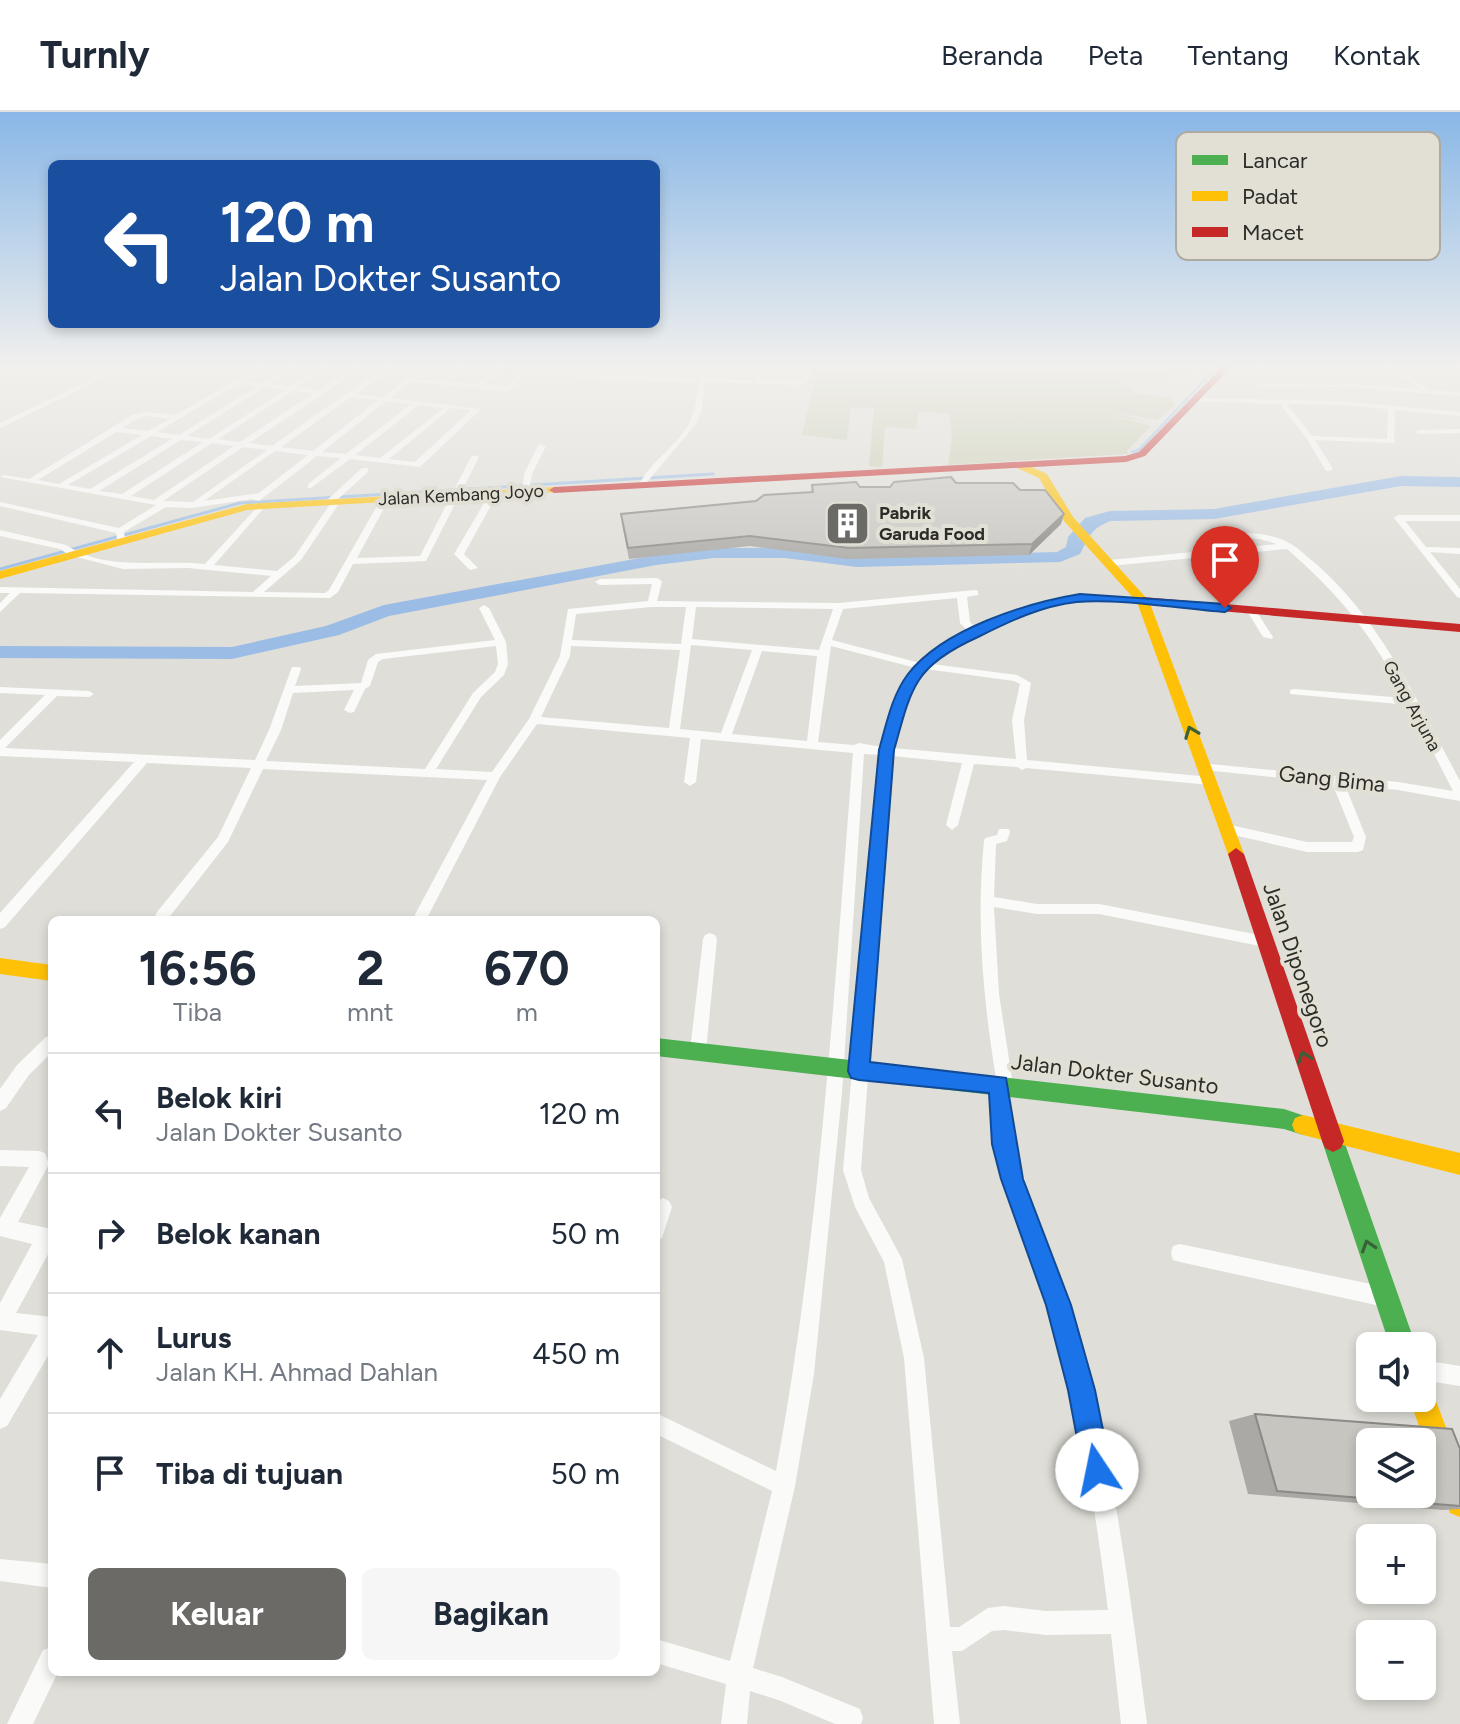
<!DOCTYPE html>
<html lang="id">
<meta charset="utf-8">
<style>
:root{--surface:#fff;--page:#f6f6f7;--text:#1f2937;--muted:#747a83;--line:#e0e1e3;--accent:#6b6a66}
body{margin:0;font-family:Figtree,sans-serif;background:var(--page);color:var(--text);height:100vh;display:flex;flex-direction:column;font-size:30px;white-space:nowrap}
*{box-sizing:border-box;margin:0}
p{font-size:26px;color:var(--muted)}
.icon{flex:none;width:44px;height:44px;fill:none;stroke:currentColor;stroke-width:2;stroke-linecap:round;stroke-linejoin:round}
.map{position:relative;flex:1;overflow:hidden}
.sheet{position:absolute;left:48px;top:804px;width:612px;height:760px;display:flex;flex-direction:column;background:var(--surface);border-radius:12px;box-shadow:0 4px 12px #0003}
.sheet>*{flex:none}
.banner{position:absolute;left:48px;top:48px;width:612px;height:168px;border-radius:12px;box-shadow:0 4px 12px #0003;background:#1a4fa0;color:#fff;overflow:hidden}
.fabs{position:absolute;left:1356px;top:1220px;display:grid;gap:16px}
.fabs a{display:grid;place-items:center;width:80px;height:80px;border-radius:12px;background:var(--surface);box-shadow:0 4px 12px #0003;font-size:40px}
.pin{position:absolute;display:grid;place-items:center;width:68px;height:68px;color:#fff;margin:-82px -34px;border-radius:50% 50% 50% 0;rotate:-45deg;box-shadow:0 0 8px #0007}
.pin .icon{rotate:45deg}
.me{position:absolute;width:88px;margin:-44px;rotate:349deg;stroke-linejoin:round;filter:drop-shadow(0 0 6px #0008)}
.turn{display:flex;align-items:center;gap:28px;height:168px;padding:0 40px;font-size:36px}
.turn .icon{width:104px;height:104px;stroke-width:2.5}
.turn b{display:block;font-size:56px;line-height:68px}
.eta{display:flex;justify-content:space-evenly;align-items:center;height:136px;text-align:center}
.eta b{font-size:48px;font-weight:700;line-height:56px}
.primary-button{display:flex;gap:16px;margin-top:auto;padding:16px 40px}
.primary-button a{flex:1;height:92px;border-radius:12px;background:var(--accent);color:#fff;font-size:32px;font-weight:700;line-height:92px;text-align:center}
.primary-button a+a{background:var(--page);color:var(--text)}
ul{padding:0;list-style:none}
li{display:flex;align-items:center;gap:24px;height:120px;padding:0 40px;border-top:2px solid var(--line)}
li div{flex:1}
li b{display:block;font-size:30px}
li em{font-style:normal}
header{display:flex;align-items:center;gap:48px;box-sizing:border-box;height:112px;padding:0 40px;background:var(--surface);border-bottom:2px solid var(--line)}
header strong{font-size:38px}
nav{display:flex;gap:44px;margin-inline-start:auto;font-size:28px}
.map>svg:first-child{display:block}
.green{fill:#c8ccb0}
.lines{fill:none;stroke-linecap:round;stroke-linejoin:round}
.stream{stroke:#9abce5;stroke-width:3}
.river{fill:#9abce5;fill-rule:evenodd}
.street{fill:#fafaf9;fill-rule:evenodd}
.fast{fill:#4caf50;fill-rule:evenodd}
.slow{fill:#ffc107;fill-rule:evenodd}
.jam{fill:#c62828;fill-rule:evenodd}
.wall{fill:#aaa9a5}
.shaded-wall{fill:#8b8a86}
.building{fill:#c6c5c0;stroke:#8b8a86;stroke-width:2;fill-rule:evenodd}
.oneway{stroke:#396038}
.route{fill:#1a73e8;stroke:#114b97;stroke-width:2}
.labels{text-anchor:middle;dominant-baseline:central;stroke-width:8;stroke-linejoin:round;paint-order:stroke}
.far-street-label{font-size:18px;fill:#2d2c28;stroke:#e2e0d5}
.far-poi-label{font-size:18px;font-weight:bold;fill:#2d2c28;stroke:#e2e0d5;text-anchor:start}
.street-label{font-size:22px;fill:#2d2c28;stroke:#e2e0d5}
.key{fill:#e2e0d5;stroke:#acaaa1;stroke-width:2}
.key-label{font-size:22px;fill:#2d2c28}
</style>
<header>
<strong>Turnly</strong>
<nav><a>Beranda</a><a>Peta</a><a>Tentang</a><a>Kontak</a></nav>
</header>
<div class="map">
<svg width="1460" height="1612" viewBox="0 0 1460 1612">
<rect width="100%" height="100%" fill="#dfded8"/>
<!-- green -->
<path class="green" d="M810,253H1197L1191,260L1171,258L1168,267L1125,270L1135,281L1170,286L1175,293L1157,308L1114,300L1150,311L1110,303L1151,314L1127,339L1129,342L948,353L952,323L949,302L919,299L916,317L885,315L882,355L869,354L874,296L851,295L847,328L802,323L814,272L805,270Z"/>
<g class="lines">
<!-- stream -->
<path class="stream" d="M1132,340L1139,338L1219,253
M0,457L240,391L713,362"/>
<!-- river -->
<path class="river" d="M1401,364L1460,365V375L1401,374L1214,407L1111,409C1091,416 1089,425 1080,442L1060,450L857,455L785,446H714L656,453L389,504L339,523L232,547L0,546V534L232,535L326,514L384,493L656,443L714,436H785L857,445L1057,440L1066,435L1068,425L1085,406L1110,399L1214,397Z"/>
<!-- street -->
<path class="street" d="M122,253H130L0,316V311Z
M199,253H206L203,255Z
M261,253H269L244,269L263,271L292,253H300L271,272L290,274L323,253H331L298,275L319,278L356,253H363L325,281L249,331L272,334L345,282L389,253H396L356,282L383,285L424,253H431L415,267L440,269L458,253H465L447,269L477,272L499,253H506L485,273L507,275L525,257L530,258L509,279L410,270L390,286L481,297L420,355L350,347L311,376H308V372L341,346L317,344L259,389L252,387L192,396L166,395L124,420L125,427L121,430L117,427L116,421L0,394V390L119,416L156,393L0,365L4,363L29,367L132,303L148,300L176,303ZM238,272L258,274L179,323L157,320ZM265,275L285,278L209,327L187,324ZM293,279L314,281L240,330L218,327ZM351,285L378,288L313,339L281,335ZM386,289L411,292L346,342L322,340ZM419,293L444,296L380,346L355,343ZM451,296L471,298L415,350L389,347ZM148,304L170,307L148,319L122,316L137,307ZM116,320L142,323L59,372L38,368ZM151,324L172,327L90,377L68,373ZM181,328L203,330L122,382L99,379ZM212,331L234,334L154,388L131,384ZM243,335L267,338L193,390L163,389ZM275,339L308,343L259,381L204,389Z
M581,253H587L585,263L699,266L701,253H707L706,266L756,268L757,253H763L762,268L799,269L802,268L807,253H813L807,271L799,273L705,270L702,296L696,312L643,375L639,373C651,349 674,336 688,314C695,300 697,285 699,270L581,267L578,265Z
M1245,253H1273L1276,255L1273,257Z
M1394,253L1429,278L1460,280V284L1347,275H1259L1256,273L1259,271L1339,273L1342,271L1420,277L1393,258L1363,259L1365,262L1362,264L1355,257Z
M1194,286L1341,289L1460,300V304L1395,298L1394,331L1315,328L1333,357L1329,359H1326L1307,327L1280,292L1192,289ZM1287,292L1341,293L1388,297L1387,327L1312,324Z
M1460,317V321L1419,322L1415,320L1419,318Z
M539,332L546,334L532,362L529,379L522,381L524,362Z
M475,343L479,345L426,449L353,452L338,480L330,486L20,481L0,500V491L10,481H0V475L253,480L271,464L188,456L123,457L69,443L60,437L0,424V418L66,433C106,460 160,447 205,452L260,392L263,393V397L214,453L277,459L295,444L330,392H327V388L362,356H368V360L337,388L340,390L301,448L264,480L325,481L329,478L382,385L389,387L357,446L420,444L471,345Z
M494,379L498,381L464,442L478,456L470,458L454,442L490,381Z
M1460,403V409H1405L1426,435L1460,436V442L1430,440L1460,477V486L1457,485L1394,406L1398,403Z
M1238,421C1256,421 1275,422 1291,432C1300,437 1307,445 1315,451C1382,509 1419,593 1460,669V689L1398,678L1345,673L1366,725L1363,738L1358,740H1307L1221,720L1220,717L1226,712L1307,730H1352L1354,725L1332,671L1204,658L1200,657V651L1398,670L1453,679L1409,593L1290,582V578L1294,577L1405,586C1372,523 1341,484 1287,437L1109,454L1104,451L1109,448L1277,432L1260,427L1235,426L1234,424Z
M657,466L662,469L657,489L839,491L975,478L978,479V483L967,485L970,510L975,515C1039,486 1073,481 1143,486L1148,489L1143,492C1075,487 1046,491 983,519L980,523L961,530L932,552L1017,563L1031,571L1024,608L1027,648L1211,665L1217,669L1211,673L1026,656L1022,658L1017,655L974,652L958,713L952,718L946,713L962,651L892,644L861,1058L869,1086L902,1147L924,1246L950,1515H959L988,1496L1004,1494L1046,1499L1108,1498C1096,1400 1080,1302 1053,1206C1030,1124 997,1060 991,972L996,966C983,887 976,809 984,729L985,726L997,723L999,717H1009L1010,720L1007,729L996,732L994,785L1037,792H1099L1270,825L1272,829L1270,833L1265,835L1099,802H1037L994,795L999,882L1013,973L1008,979C1015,1073 1060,1158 1084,1247C1116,1367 1131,1489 1147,1612H1121L1111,1522L1046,1523L1004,1518L992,1519L962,1539H952L960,1612H934L904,1246L884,1150L855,1095L843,1058L881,643L864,642L842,981L814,1262L795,1374L753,1556L782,1565L860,1597L863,1606L861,1612H835L781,1589L750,1579L747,1612H721L726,1572L656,1551V1527L730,1549L772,1379L656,1322V1301L776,1359C820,1122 834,880 853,641L701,627L696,670L690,674L684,670L690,626L537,612L500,665L426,808H412L487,668L263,657L228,730L167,808H157L155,804L157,800L218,725L251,656L147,651L5,815L0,817V801L134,650L0,644V628L45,583L0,581V575L89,579L94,582L89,585L57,584L5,636L255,648L269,618L292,555H300L301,557L295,574L361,571L368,548L376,542L495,528L479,496L484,493L489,496L506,530L508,552L504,563L481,585L436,657L492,660L529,607L560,544L568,497L648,489L652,472L600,473L595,470L600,467ZM957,486L960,511L968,519L935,539L920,551L832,528L843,497ZM652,495H686L681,532L572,528L576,502ZM696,495L833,497L819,538L692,527ZM691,533L752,538L721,621L680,617ZM496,534L498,552L495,560L473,581L425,657L266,649L281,618L293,581L354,578L344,598L350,601L354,600L365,577L370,574L378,550L383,547ZM571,534L680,538L669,616L541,605L570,544ZM831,534L916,556L898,584L882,635L859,631L854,633L818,630ZM762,539L817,544L807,629L732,622ZM926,557L1014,569L1020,572L1012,608L1016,647L893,636L909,584Z
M1252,496L1255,497L1273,525L1272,527L1263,525L1247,499Z
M710,821L715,823L717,827L706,939L704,944L698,946L692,944L690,939L703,827L705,823Z
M52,923V940L29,963L6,996L0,999V977L17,953L46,925Z
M0,1038L39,1039L45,1041L49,1052L18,1110L52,1117V1135L16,1201L52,1205V1237L7,1314L0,1317V1287L38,1223L0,1218V1191L32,1132L0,1124V1106L29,1055L0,1054Z
M663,1086L669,1089L672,1095L662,1126L656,1129V1090Z
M1180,1132L1385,1175L1392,1178L1395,1185L1392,1192L1385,1195L1180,1150L1173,1148L1171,1141L1173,1134Z
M1422,1248L1460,1254V1274L1422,1268Z
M0,1447L52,1452V1476L0,1469Z
M52,1535V1560H58L33,1612H7L43,1538Z"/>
<!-- fast -->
<path class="fast" d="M656,926L1284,997L1311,1006L1314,1013L1311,1020L1303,1023L1284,1017L656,944Z
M1333,1018L1341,1022L1344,1029L1416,1234H1390L1322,1029L1325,1022Z"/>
<!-- slow -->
<path class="slow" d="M1017,352H1025L1047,362L1073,405L1149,489L1244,742L1242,746H1230L1228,742L1137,490L1064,409L1039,366L1017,356Z
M554,375L558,376V380L247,398L0,467V459L247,392Z
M0,846L52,853V869L0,862Z
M1303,1003L1460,1041V1063L1303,1023L1295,1020L1292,1013L1295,1006Z
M1422,1272L1431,1276L1460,1352V1405L1450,1401L1409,1286H1422Z"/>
<!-- jam -->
<path class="jam" d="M1224,253H1233L1145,344L1126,350L554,381L549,378L554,375L1125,344L1139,340Z
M1143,485L1460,512V520L1139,492L1137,489Z
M1236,736L1244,742L1344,1029L1341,1036L1333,1040L1325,1036L1322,1029L1228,742Z"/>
</g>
<!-- wall -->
<path class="wall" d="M956,371L1020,378L1061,412L1029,443L847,447L750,434L629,447L622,412L621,402L756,389L811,380L812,373L890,375Z
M1255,1302L1460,1337V1397L1443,1398L1248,1382L1229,1309Z"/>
<!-- shaded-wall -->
<path class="shaded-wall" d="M1064,402L1061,412L1029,443L1032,432Z"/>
<!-- building -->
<path class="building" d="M951,365L956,371H1013L1020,378H1045L1064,402L1032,432L849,436L750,424L628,436L621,402L756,389L764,383L813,380L812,373L856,370L860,375H890L894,370Z
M1255,1302L1452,1317L1460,1337V1394L1277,1379ZM1370,1330H1422V1382H1370Z"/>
<!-- one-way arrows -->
<defs><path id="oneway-chevron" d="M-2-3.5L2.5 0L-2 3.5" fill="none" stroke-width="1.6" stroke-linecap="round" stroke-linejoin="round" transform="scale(2)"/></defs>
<g class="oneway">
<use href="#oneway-chevron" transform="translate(1191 620) rotate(-111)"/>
<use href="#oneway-chevron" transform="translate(1304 945) rotate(-109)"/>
<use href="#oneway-chevron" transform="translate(1368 1134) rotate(-108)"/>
</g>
<!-- sky -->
<linearGradient id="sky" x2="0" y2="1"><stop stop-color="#89b7e7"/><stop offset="0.53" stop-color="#f1f0ed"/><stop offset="1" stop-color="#f1f0ed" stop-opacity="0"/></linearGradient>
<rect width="1460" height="479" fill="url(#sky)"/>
<!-- route -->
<path class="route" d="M1080,482L1225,492L1231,496L1225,500C1182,497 1117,486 1077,490C1041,494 1010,509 978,525C958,534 931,549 919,568C906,588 901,615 894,638L870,950L1006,966L1023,1067L1071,1193L1095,1278L1111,1358L1107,1368L1097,1372L1087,1368L1083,1358L1068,1278L1046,1193L1001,1067L992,1032L989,981L859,968L851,966L848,959L879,638C886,613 892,583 908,562C943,517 1026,491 1080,482Z"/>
<!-- icons -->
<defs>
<symbol id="building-square" viewBox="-11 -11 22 22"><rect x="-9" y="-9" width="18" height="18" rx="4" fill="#6b6a66" stroke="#e2e0d5"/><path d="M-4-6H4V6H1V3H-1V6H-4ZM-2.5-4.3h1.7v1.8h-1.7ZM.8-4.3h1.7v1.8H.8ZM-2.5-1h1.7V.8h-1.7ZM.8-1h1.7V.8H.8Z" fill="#fff"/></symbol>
</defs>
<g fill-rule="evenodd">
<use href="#building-square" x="822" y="386" width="51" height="51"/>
</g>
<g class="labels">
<!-- far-street labels -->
<g class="far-street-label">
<text transform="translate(461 383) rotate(-3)">Jalan Kembang Joyo</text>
<text transform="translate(1412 594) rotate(61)">Gang Arjuna</text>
</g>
<!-- far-poi labels -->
<g class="far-poi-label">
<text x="879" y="401">Pabrik<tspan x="879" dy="21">Garuda Food</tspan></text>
</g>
<!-- street labels -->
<g class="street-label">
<text transform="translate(1332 667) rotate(6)">Gang Bima</text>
<text transform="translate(1298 853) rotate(71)">Jalan Diponegoro</text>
<text transform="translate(1115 962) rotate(7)">Jalan Dokter Susanto</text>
</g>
</g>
<!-- legend -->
<rect x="1176" y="20" width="264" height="128" rx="12" class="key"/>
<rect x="1192" y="43" width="36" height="10" fill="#4caf50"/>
<rect x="1192" y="79" width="36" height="10" fill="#ffc107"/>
<rect x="1192" y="115" width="36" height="10" fill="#c62828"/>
<g class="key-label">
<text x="1242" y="56">Lancar</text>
<text x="1242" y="92">Padat</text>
<text x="1242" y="128">Macet</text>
</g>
</svg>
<div class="fabs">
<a><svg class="icon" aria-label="sound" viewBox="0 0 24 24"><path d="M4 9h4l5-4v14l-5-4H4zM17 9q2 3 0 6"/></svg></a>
<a><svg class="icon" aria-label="layers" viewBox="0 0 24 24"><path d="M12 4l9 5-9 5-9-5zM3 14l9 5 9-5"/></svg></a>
<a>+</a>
<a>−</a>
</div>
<div class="pin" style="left:1225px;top:496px;background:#d93025"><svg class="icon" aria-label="arrive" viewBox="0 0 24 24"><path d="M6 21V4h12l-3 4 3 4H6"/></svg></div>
<svg class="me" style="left:1097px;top:1358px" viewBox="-20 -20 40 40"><circle r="19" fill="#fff"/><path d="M0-13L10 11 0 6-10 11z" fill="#1a73e8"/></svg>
<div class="banner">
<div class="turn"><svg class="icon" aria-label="left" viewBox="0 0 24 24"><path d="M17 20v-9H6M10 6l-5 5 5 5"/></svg><div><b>120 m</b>Jalan Dokter Susanto</div></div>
</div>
<section class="sheet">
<div class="eta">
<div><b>16:56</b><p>Tiba</p></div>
<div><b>2</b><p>mnt</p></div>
<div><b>670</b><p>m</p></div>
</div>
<ul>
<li><svg class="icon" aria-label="left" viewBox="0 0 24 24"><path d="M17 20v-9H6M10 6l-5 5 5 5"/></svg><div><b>Belok kiri</b><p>Jalan Dokter Susanto</p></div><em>120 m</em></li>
<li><svg class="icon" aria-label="right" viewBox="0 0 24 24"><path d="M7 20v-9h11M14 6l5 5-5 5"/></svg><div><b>Belok kanan</b></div><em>50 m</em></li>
<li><svg class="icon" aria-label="ahead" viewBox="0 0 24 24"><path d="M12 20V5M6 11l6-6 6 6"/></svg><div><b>Lurus</b><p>Jalan KH. Ahmad Dahlan</p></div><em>450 m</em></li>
<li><svg class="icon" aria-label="arrive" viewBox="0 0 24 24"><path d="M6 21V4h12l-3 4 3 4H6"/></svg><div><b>Tiba di tujuan</b></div><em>50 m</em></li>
</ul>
<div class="primary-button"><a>Keluar</a><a>Bagikan</a></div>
</section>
</div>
